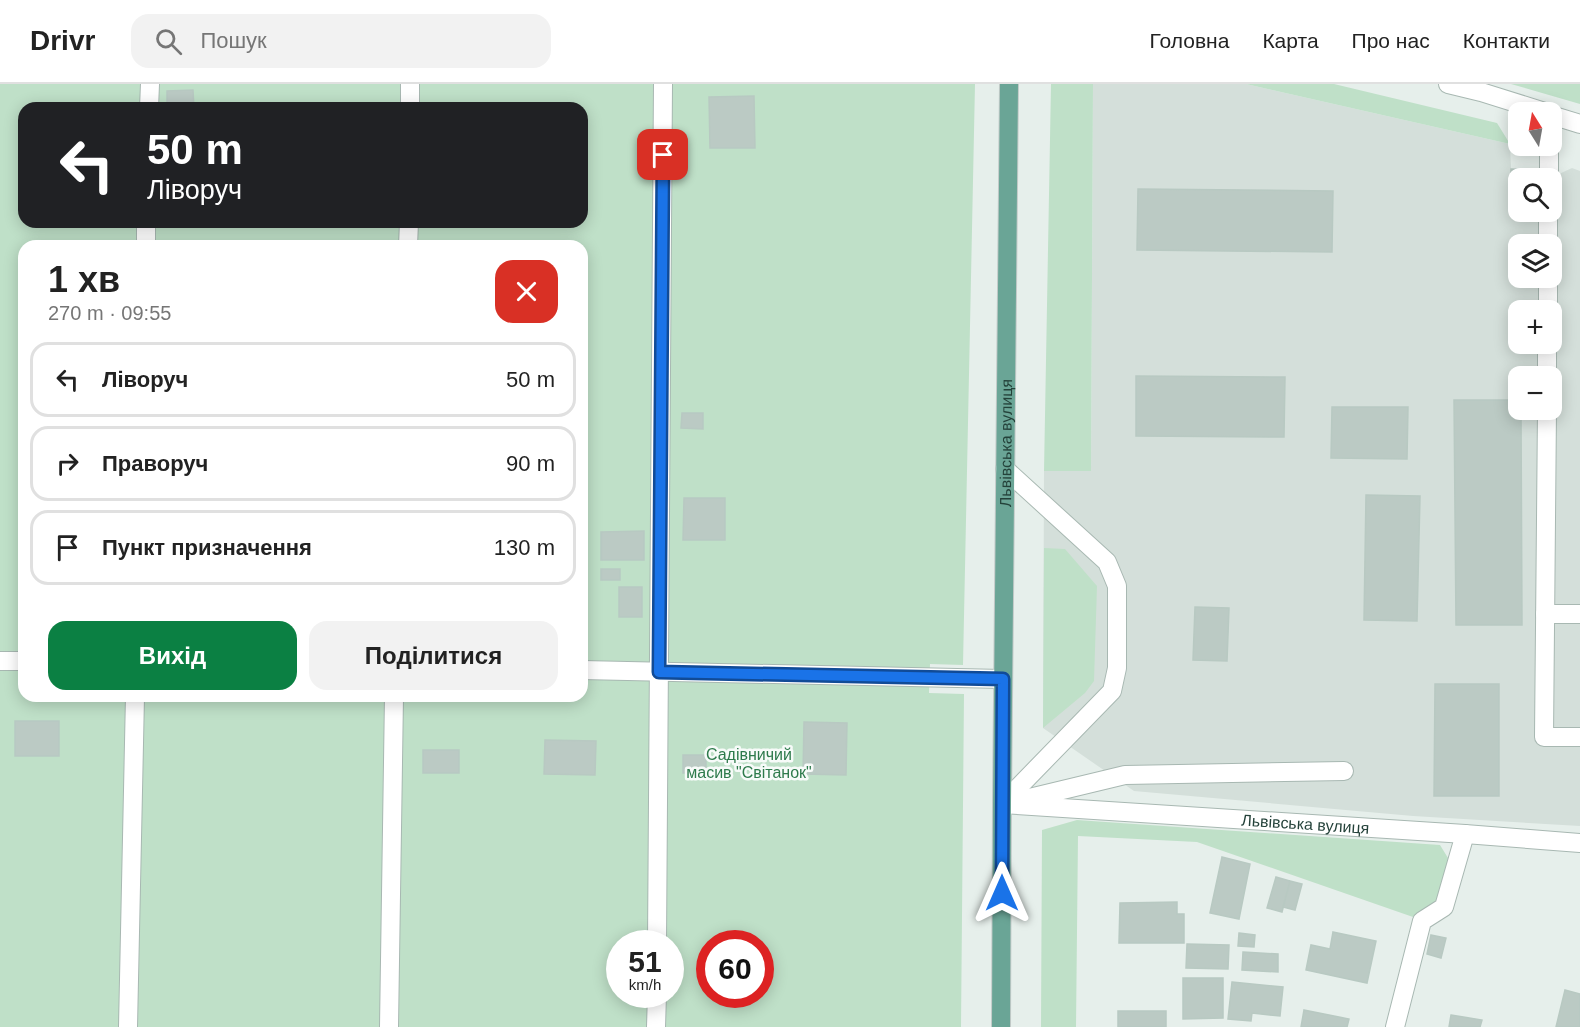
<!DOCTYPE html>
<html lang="uk">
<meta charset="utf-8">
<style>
:root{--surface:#fff;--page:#f2f2f2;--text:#222;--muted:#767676;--line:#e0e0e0;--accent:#0b8043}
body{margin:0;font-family:Helvetica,sans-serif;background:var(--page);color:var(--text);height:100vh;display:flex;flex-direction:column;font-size:22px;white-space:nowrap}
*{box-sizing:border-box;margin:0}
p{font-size:20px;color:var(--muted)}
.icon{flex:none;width:33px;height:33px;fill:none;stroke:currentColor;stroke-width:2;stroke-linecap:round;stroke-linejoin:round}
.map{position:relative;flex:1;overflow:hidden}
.side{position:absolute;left:18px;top:156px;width:570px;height:462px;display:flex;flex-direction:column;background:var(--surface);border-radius:18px;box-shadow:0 3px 15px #0003}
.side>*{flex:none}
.top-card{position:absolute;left:18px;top:18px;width:570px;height:126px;border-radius:18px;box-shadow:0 3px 15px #0003;background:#202124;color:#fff;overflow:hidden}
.needle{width:39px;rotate:349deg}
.controls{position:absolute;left:1508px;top:18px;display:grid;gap:12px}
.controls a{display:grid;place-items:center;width:54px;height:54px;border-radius:12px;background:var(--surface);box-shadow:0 3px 15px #0003;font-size:30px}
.speed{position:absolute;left:606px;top:846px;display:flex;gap:12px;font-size:30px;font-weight:700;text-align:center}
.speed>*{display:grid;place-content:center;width:78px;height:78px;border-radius:50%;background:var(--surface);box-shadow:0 3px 15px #0003;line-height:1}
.speed small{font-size:15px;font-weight:400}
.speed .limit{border:9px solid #d22;background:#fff;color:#111}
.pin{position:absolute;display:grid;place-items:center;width:51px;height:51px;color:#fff;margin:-26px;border-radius:12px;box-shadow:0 3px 9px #0006}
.me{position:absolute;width:66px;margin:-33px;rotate:0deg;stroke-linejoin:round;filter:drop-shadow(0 0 4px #0008)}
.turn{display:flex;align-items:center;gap:21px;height:126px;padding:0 30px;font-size:27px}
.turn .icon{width:78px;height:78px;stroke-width:2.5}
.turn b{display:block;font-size:42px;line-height:51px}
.round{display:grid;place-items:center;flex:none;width:63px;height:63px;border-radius:18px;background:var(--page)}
.overview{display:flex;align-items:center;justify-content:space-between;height:102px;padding:0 30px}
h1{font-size:36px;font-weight:700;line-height:45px}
.cta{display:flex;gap:12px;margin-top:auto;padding:12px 30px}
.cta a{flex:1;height:69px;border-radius:18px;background:var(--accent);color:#fff;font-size:24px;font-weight:700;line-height:69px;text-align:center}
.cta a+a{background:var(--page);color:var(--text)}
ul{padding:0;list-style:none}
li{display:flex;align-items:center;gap:18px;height:75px;margin:0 12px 9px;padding:0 18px;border:3px solid var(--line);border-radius:18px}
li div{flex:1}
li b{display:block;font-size:22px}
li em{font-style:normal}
header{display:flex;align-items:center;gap:36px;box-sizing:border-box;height:84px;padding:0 30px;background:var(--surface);border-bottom:2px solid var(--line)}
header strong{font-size:28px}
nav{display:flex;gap:33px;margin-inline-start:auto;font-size:21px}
.search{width:420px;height:54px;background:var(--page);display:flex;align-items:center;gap:15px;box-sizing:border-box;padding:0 21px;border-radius:18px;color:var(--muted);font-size:22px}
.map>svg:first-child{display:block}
.built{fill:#d4dfda;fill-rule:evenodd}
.green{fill:#bfe0c8;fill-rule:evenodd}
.building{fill:#bbcac4;stroke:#b8c9c2;stroke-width:1.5}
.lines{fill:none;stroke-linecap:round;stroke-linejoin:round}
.minor-casing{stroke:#a8b8b2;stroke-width:20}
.major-casing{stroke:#c2cac8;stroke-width:20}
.minor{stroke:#fff;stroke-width:18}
.major{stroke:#6aa596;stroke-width:18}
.route-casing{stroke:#114b97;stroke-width:15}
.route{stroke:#1a73e8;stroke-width:10}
.labels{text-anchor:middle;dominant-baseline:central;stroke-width:5;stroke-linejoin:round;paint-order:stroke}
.street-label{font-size:16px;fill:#24423a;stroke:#f7fbf9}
.park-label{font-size:16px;fill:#2d7a4b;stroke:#f7fbf9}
</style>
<header>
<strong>Drivr</strong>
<div class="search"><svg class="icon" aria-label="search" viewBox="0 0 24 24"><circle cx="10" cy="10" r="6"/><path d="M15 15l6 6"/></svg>Пошук</div>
<nav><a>Головна</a><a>Карта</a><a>Про нас</a><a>Контакти</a></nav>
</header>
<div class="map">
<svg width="1580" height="943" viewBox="0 0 1580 943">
<rect width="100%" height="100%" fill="#e6efeb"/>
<!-- built -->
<path class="built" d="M1093,0H1246L1510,60L1511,85L1549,86L1559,90L1572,84L1580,87V742L1413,732L1134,707L1043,644L1044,387H1091ZM1518,94H1551V128H1518ZM1518,160H1551V194H1518ZM1518,226H1551V260H1518ZM1518,292H1551V326H1518Z"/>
<!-- green -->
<path class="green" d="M0,0H975L963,581L930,580L929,609L964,610L961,943H0ZM24,24H582V138H24ZM24,162H582V612H24ZM620,860H670V910H620ZM710,860H760V910H710Z
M1051,0H1093L1091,387H1044Z
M1246,0H1334L1497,39L1510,60Z
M1511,0H1580V20Z
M1044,464L1065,465L1097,502L1094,597L1085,609L1043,644Z
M1077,736L1440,761L1448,774L1446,790L1436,818L1413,833L1197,758L1078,752L1076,943H1041L1042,746Z"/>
<!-- building -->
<path class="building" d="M193,6L194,24H167V7Z
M754,12L755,64H710L709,13Z
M1511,85L1532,86V94H1518V110H1510Z
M1138,105L1333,107L1332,168L1137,166Z
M301,138H355V143L301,140Z
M1136,292L1285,293L1284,353L1136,352Z
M1454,316H1518V326H1521L1522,541H1456Z
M1332,323H1408L1407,375L1331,374Z
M682,329H703V345L681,344Z
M1366,411L1420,412L1417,537L1364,536Z
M684,414H725V456H683Z
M644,447V476H601V448Z
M601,485H620V496H601Z
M619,503H642V533H619Z
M1195,523L1229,524L1227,577L1193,576Z
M1435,600H1499V712H1434Z
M15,637H59V672H15Z
M804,638L847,639L846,691L803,690Z
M545,656L596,657L595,691L544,690Z
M423,666H459V689H423Z
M683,671H706V689H683Z
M1222,773L1250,780L1239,835L1210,829Z
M1276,793L1290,797L1282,828L1267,824Z
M1290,797L1302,800L1295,826L1283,823Z
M1177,818V830H1184V859H1119L1120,819Z
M1333,848L1376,857L1367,899L1306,886L1311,861L1330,865Z
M1239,849L1255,851L1254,863L1238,862Z
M1431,851L1446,854L1441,874L1427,870Z
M1187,860L1229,861L1228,885L1186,884Z
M1243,868L1278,870V888L1242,886Z
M1183,894H1223V934L1183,935Z
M1232,898L1283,903L1280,932L1252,929L1251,937L1228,935Z
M1565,906L1580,910V943H1556Z
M1304,926L1349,935L1347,943H1301Z
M1118,927H1166V943H1118Z
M1451,931L1482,936L1480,943H1449Z"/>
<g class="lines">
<defs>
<g id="minor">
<path d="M1448,0L1481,8L1545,28"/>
<path d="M149,24L150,0"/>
<path d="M410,24V0"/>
<path d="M1551,31L1580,40"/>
<path d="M1549,94V62"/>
<path d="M1548,160V128"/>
<path d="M146,162V138"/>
<path d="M408,162L409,138"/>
<path d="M1548,226V194"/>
<path d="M1547,292V260"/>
<path d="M1547,326L1544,653H1580"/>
<path d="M1545,530H1580"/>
<path d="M0,577H24"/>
<path d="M582,586L1003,595"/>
<path d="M1021,716L1125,691L1344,687"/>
<path id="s1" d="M1002,720L1465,750L1580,759"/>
<path d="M1002,720L1112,607L1117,584V502L1107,478L1005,385"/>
<path d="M657,860L663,0"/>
<path d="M128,943L135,612"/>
<path d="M389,943L394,612"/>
<path d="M656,943L657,910"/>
<path d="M1395,943L1422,837L1444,823L1465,750"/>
</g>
<g id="major">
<path id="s2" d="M1001,943L1002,720L1009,0"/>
</g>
</defs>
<!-- minor casing -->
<use href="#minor" class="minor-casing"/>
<!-- major casing -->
<use href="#major" class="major-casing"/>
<!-- minor -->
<use href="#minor" class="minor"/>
<!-- major -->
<use href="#major" class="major"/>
</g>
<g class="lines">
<defs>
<path id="route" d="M663,71L659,588L1003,595L1002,809"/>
</defs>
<!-- route casing -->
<use href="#route" class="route-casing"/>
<!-- route -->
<use href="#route" class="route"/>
</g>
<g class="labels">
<!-- street labels -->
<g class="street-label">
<text stroke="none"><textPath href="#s2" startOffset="584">Львівська вулиця</textPath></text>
<text stroke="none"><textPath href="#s1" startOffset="304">Львівська вулиця</textPath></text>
</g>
<!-- park labels -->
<g class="park-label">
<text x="749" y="670">Садівничий<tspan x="749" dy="18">масив "Світанок"</tspan></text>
</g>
</g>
</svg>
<div class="controls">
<a><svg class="needle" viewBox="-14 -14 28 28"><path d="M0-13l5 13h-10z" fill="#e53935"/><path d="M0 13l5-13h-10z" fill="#767676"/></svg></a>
<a><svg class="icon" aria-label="search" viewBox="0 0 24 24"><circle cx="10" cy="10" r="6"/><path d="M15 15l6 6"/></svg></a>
<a><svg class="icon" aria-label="layers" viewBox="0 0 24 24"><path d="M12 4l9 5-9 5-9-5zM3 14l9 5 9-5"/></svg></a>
<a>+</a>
<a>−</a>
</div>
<div class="speed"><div>51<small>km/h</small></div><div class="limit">60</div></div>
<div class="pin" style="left:663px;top:71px;background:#d93025"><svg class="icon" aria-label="arrive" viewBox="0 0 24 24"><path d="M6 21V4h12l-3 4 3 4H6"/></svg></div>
<svg class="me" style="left:1002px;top:809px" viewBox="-20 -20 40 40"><path d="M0-17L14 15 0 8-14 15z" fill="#1a73e8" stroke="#fff" stroke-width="4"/></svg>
<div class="top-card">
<div class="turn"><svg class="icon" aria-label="left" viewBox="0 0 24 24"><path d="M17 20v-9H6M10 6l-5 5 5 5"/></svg><div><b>50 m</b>Ліворуч</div></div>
</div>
<section class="side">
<div class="overview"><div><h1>1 хв</h1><p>270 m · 09:55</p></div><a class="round" style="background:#d93025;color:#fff"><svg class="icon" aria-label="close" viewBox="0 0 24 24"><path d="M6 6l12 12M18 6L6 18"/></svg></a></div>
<ul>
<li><svg class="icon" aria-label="left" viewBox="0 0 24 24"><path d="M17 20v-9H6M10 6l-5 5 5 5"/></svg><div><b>Ліворуч</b></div><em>50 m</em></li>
<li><svg class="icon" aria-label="right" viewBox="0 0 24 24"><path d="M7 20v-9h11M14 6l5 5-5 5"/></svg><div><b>Праворуч</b></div><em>90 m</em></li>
<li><svg class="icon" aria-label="arrive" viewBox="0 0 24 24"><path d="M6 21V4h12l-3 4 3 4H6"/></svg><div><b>Пункт призначення</b></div><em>130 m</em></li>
</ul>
<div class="cta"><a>Вихід</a><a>Поділитися</a></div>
</section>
</div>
